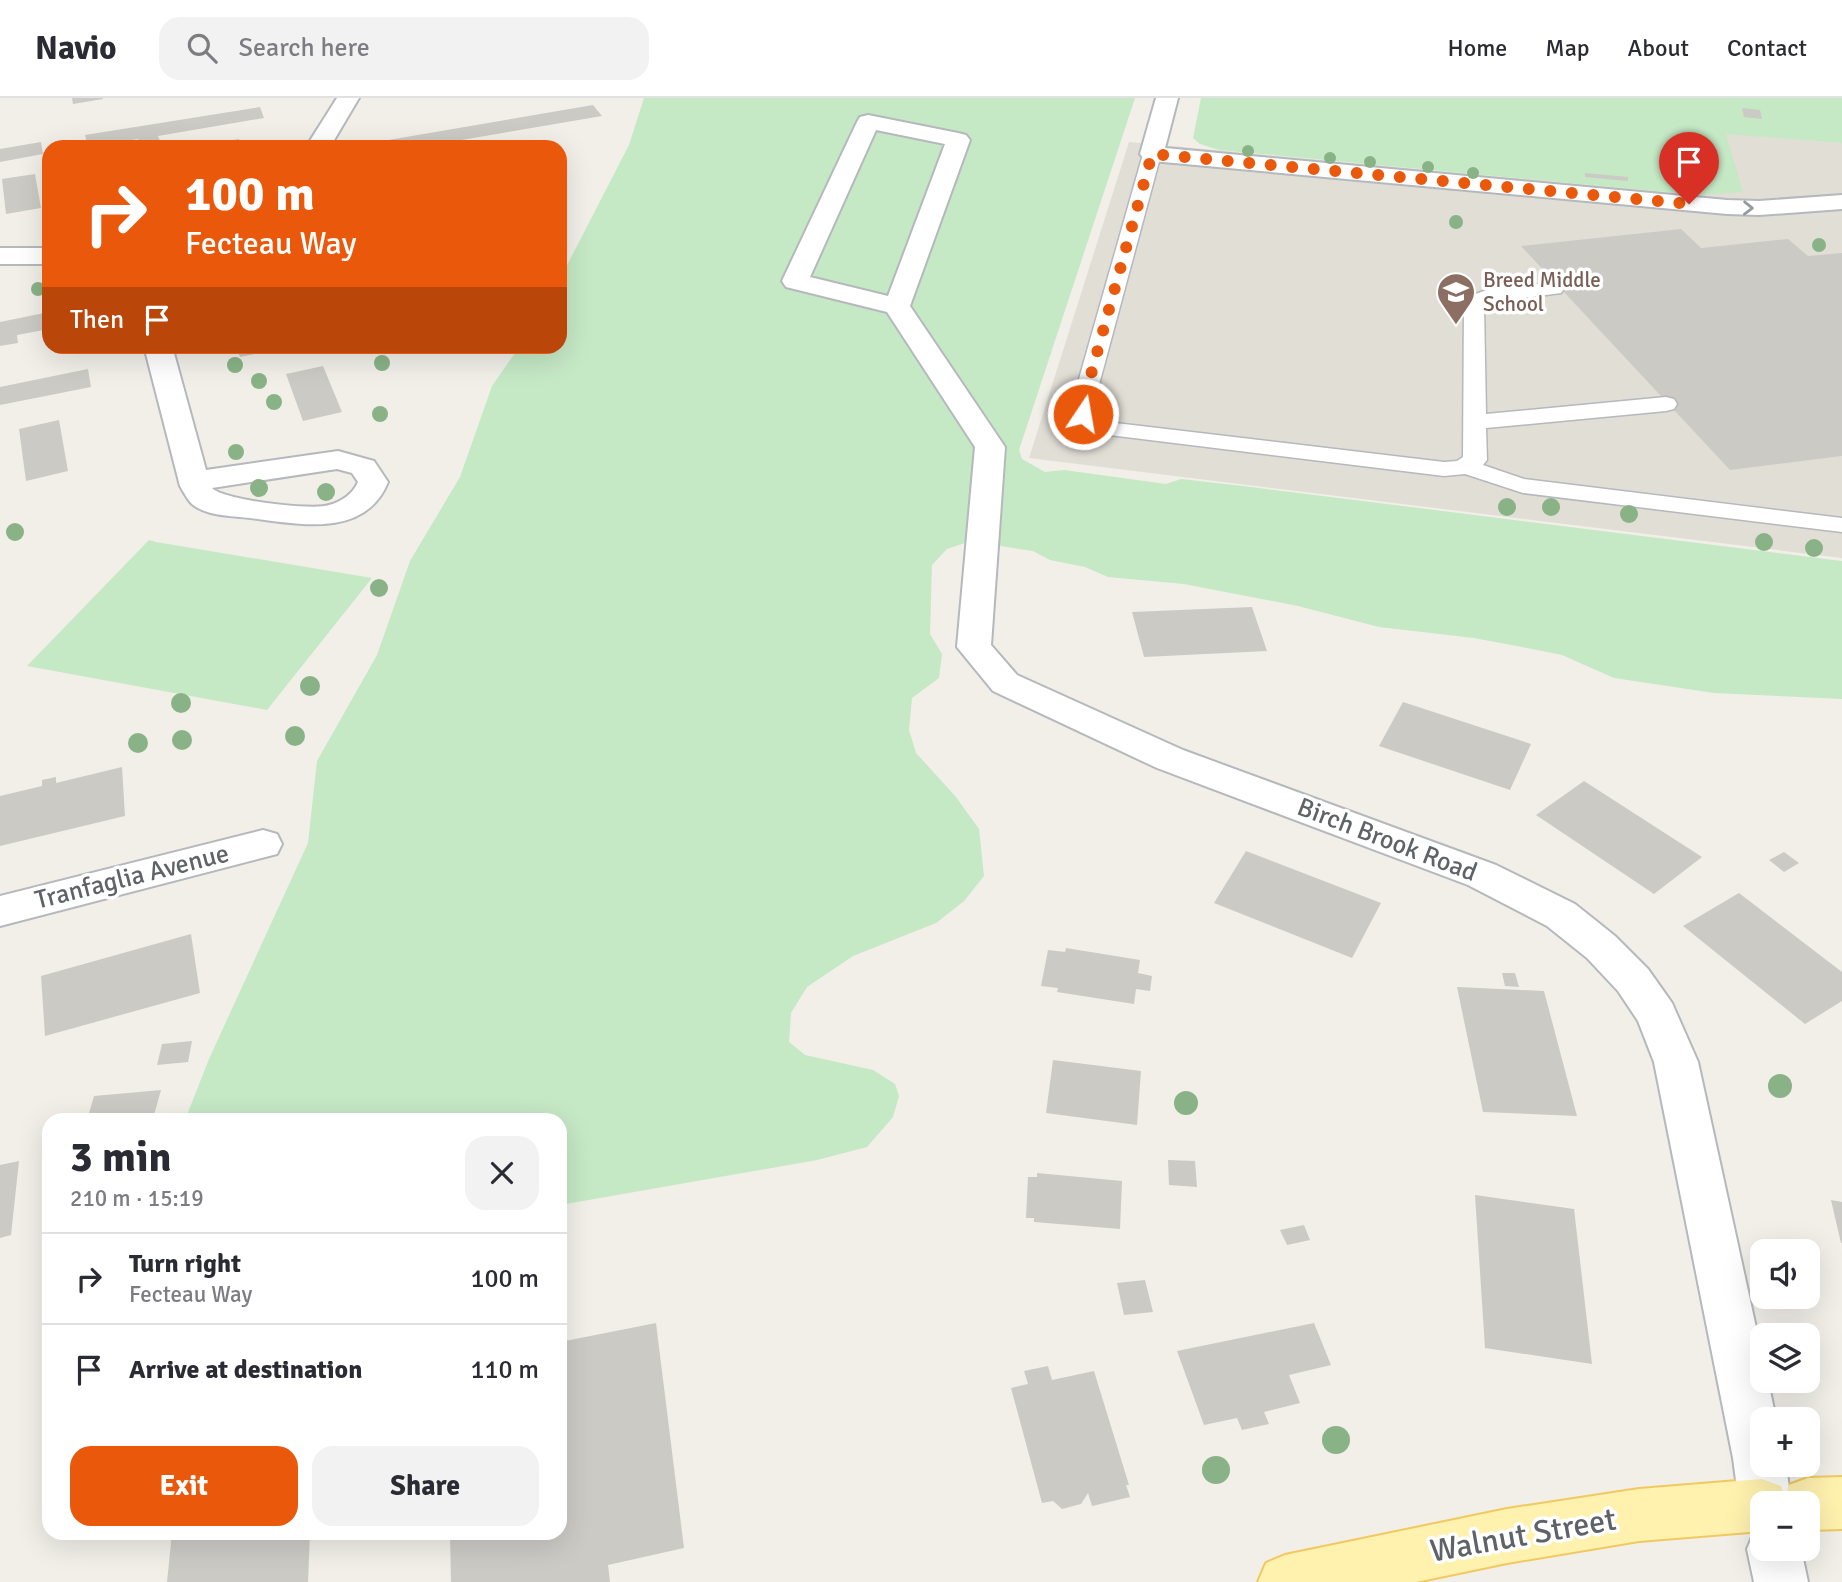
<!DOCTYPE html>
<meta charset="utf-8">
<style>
:root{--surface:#fff;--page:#f2f2f3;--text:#2b2b33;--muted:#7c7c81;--line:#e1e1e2;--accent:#ea580c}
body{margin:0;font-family:Signika,sans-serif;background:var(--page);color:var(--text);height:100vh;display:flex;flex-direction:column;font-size:26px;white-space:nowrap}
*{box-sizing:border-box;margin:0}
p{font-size:23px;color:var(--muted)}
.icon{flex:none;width:38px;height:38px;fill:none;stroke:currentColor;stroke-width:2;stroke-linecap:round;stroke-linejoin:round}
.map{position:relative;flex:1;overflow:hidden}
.side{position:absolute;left:42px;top:1015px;width:525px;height:427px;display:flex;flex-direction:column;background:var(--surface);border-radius:21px;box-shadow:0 7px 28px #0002}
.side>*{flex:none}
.hud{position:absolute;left:42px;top:42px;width:525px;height:214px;border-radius:21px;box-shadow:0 7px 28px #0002;background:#ea580c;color:#fff;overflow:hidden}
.buttons{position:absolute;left:1750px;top:1141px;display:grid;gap:14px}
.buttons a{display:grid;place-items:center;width:70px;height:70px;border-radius:14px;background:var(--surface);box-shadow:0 7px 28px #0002;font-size:35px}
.pin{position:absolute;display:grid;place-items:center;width:60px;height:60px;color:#fff;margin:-72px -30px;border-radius:50% 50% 50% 0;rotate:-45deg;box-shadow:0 0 7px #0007}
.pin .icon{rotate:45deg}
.me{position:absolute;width:77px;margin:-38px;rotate:12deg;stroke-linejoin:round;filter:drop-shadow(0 0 5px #0008)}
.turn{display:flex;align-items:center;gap:24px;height:147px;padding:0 28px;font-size:32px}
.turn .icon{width:91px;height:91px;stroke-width:2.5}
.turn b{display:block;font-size:49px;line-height:60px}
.then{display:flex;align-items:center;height:66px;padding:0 28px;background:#0003;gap:14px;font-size:26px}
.round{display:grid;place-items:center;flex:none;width:74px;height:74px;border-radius:21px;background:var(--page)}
.summary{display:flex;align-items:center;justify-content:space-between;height:119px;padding:0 28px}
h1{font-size:42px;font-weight:700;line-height:52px}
.action{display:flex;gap:14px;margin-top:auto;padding:14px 28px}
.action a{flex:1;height:80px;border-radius:21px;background:var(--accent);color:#fff;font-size:28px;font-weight:700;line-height:80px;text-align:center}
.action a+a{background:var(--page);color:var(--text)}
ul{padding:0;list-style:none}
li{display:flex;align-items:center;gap:21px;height:91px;padding:0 28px;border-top:2px solid var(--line)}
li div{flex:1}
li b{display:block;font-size:26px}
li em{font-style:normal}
header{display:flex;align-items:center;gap:42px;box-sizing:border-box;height:98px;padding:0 35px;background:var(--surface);border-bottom:2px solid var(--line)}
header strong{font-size:33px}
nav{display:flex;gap:38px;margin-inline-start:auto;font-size:24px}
.search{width:490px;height:63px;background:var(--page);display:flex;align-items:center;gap:18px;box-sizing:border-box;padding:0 24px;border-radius:21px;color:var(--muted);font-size:26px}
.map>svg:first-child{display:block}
.education{fill:#e1ded6}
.green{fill:#c5e8c5}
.building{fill:#cccac5}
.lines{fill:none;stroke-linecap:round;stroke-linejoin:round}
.lane-casing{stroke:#b5b8bc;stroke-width:3}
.street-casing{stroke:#b5b8bc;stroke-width:4}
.primary-casing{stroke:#f2c960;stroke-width:4}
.lane{fill:#fff;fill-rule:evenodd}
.street{fill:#fff;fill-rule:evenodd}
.primary{fill:#fff2af;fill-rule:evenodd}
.tree{fill:#89b387}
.oneway{stroke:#979a9d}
.route{stroke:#ea580c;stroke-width:12;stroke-dasharray:0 21.6}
.labels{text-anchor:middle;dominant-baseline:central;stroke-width:7;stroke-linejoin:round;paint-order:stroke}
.far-education-label{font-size:21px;fill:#785e54;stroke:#fff;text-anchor:start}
.street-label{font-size:26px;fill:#5f6368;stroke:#fff}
.near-street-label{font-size:32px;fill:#5f6368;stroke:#fff}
</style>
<header>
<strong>Navio</strong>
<div class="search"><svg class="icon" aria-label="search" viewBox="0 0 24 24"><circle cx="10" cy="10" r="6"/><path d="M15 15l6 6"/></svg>Search here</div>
<nav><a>Home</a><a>Map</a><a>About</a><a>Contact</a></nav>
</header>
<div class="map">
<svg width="1842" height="1484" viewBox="0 0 1842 1484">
<rect width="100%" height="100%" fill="#f1efe8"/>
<!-- education -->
<path class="education" d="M1726,35L1842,45V460L1029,360L1129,44L1697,97Z"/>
<!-- green -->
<path class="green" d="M644,0H1135L1019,352L1022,361L1045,374L1064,372L1166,386L1181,381L1251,389L1842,463V601L1714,595L1614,580L1562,557L1532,551L1474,540L1379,529L1298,508L1184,486L1108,479L1085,469L1050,462L1033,453L994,447L965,445L947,451L932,467L930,536L942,556L939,580L912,600L909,632L916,655L956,699L979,731L984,778L964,803L936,825L853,858L807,889L791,915L789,944L805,957L873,972L895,986L899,998L893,1019L867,1049L817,1062L560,1107V1022H185L209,961L308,745L317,663L377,557L410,463L460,379L492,288L519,249L560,248V181L629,47Z
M1201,0H1842V45L1726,36L1743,94L1697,97L1219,52L1200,46L1193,40Z
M149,442L156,444L372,480L267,612L27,568Z"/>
<!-- building -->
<path class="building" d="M72,0H103V1L73,6Z
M593,7L602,18L444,45L446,49H373L371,45Z
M260,9L264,20L158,38L160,43L139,46L138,41L88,49L85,37Z
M1742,10L1760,12L1762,21L1744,19Z
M1688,37L1700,38L1705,56L1693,55Z
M239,41L242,49H209L208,46Z
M41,44L43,56L0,64V51Z
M1585,75L1628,79V83L1585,79Z
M35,76L41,110L6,116L2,81Z
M1681,131L1701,150L1788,141L1808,158L1842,155V358L1730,372L1521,148Z
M49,214V231L17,237L18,245L0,248V224Z
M236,248H285V250L240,259Z
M323,268L342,314L303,323L286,276Z
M88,271L91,289L0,307V289Z
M59,322L68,373L26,383L19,331Z
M1252,509L1267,553L1144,559L1132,514Z
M1403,604L1531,646L1510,692L1379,648Z
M122,669L125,718L0,748V698L42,688V682L56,679V685Z
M1584,683L1702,759L1654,796L1536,717Z
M1246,753L1381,805L1352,860L1214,805Z
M1784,754L1799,765L1784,774L1769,762Z
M1739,795L1842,874V903L1805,926L1683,828Z
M191,836L200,895L45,938L41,878Z
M1066,850L1140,862L1138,875L1152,878L1150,893L1136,891L1134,906L1057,894L1058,890L1041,888L1048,852L1065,854Z
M1502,875H1515L1519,889L1505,888Z
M1457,889L1544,893L1577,1018L1483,1014Z
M192,943L188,964L157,967L162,946Z
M1053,962L1141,973L1137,1027L1046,1015Z
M161,992L154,1017L162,1016L159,1022H87L94,998Z
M1168,1062L1195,1063L1197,1089L1169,1087Z
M19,1063L11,1137L0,1140V1067Z
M1037,1075L1122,1083L1120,1131L1034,1124V1120H1026L1028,1079H1037Z
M1475,1097L1574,1111L1592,1266L1485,1250Z
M1831,1102L1842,1104V1145H1841Z
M1304,1127L1310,1142L1287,1147L1280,1132Z
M1145,1182L1153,1214L1124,1217L1117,1185Z
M656,1225L684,1450L608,1467L610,1484H451L450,1435H560V1244Z
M1314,1225L1331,1267L1289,1277L1300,1305L1264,1314L1269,1326L1242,1332L1237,1320L1204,1327L1177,1253Z
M1048,1268L1052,1282L1094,1273L1129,1387H1126L1130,1399L1092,1408L1088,1395L1081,1406L1062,1411L1053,1403L1042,1405L1011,1290L1028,1286L1024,1273Z
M172,1435H310L308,1484H167Z"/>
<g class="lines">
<defs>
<path id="lane" d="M1152,51L1161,56L1093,309L1097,318L1107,324L1444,364L1457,363L1463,359L1464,205C1477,186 1532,187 1554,185L1561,187L1564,191L1561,195L1493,204L1484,208L1486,316L1666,299L1674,301L1677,306L1674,311L1666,313L1486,330L1487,362L1483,367L1524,381L1842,420V434L1523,395L1465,376L1444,378L1093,335L1079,327L1071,309L1143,56Z"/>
<path id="street" d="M337,0H359L330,49H306Z
M1156,0H1178L1165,50L1727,102L1759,103L1842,97V111L1759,117L1727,116L1152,63L1144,61L1140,56Z
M868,17L958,35L966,37L970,42L910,208L1005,349L991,547L1017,577L1183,652L1496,767L1575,806L1615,838L1648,871L1672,905L1698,964L1762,1257V1283H1768L1776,1321H1762V1367H1786L1791,1405H1762V1451H1801L1808,1484H1754L1747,1451L1755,1432L1761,1429L1746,1424L1739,1405L1733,1360L1654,964L1638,923L1618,893L1587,860L1547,828L1468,787L1157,670L993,593L957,549L975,349L887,214L786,189L782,183L857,24L860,19ZM876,32L945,46L888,198L810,179Z
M0,150H49V166H0Z
M144,248H172L206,372L338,353L374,363L388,384C365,441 298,426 250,420C232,418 206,418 192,406C187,401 183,393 180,388ZM337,371L352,375L358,384C353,396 341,404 329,407C312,413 223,402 212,390Z
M263,732L277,736L282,746L277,756L0,828V798Z"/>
<path id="primary" d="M1842,1379V1431L1808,1432V1405H1762V1433L1639,1443L1507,1465L1416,1484H1258L1266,1465L1285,1457L1507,1411L1639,1391L1762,1381L1781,1388L1785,1398L1789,1387L1808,1380Z"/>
</defs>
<!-- lane casing -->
<use href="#lane" class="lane-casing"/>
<!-- street casing -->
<use href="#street" class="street-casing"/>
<!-- primary casing -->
<use href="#primary" class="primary-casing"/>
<!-- lane -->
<use href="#lane" class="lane"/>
<!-- street -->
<use href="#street" class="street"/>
<!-- primary -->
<use href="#primary" class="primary"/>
</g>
<!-- trees -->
<g class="tree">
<circle cx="1248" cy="53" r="6"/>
<circle cx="1330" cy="60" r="6"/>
<circle cx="1370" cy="64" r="6"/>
<circle cx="1428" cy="69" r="6"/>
<circle cx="1473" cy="75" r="6"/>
<circle cx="1456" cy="124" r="7"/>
<circle cx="1819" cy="147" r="7"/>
<circle cx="38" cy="191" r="7"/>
<circle cx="382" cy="265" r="8"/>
<circle cx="235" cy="267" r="8"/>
<circle cx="259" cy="283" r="8"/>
<circle cx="274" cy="304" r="8"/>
<circle cx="380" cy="316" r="8"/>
<circle cx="236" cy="354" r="8"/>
<circle cx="259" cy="390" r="9"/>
<circle cx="326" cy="394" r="9"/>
<circle cx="1507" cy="409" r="9"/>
<circle cx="1551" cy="409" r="9"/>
<circle cx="1629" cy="416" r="9"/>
<circle cx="15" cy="434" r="9"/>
<circle cx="1764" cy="444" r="9"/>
<circle cx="1814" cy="450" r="9"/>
<circle cx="379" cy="490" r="9"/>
<circle cx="310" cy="588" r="10"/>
<circle cx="181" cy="605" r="10"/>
<circle cx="295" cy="638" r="10"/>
<circle cx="182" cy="642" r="10"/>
<circle cx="138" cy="645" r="10"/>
<circle cx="1780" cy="988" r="12"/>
<circle cx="1186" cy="1005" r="12"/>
<circle cx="1336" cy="1342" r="14"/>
<circle cx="1216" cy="1372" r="14"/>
</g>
<!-- one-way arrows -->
<defs><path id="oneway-chevron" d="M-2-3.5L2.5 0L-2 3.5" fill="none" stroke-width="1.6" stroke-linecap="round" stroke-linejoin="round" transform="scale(1.75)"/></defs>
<use class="oneway" href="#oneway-chevron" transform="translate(1748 110) rotate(1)"/>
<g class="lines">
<!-- route -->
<path class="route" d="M1083,316L1082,309L1152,56L1689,106"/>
</g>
<!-- icons -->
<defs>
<symbol id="school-pin" viewBox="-11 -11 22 30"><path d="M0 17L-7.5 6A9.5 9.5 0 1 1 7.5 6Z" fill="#8d6e63" stroke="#fff"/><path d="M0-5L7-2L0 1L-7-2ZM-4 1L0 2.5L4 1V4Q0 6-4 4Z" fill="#fff"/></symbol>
</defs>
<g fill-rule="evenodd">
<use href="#school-pin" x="1434" y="172" width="44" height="60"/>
</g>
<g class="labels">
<!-- far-education labels -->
<g class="far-education-label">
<text x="1483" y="182">Breed Middle<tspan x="1483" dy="24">School</tspan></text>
</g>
<!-- street labels -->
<g class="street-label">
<text transform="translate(1387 742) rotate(21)">Birch Brook Road</text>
<text transform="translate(132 779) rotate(-14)">Tranfaglia Avenue</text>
</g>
<!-- near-street labels -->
<g class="near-street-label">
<text transform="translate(1523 1437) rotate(-10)">Walnut Street</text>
</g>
</g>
</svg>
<div class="buttons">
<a><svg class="icon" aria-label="sound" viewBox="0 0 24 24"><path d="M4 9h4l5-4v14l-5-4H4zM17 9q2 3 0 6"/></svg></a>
<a><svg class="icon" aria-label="layers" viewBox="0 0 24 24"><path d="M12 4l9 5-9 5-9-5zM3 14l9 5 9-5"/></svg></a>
<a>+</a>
<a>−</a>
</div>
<div class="pin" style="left:1689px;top:106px;background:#d93025"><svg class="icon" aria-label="arrive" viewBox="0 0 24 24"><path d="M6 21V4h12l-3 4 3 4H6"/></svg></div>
<svg class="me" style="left:1083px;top:316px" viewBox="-20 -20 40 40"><circle r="17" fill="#ea580c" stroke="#fff" stroke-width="3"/><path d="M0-11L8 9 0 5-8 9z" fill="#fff"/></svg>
<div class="hud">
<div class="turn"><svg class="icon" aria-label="right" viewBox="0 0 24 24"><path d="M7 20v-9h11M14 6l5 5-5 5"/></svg><div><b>100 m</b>Fecteau Way</div></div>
<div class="then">Then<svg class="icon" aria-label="arrive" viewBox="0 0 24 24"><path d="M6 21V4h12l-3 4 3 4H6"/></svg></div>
</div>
<section class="side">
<div class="summary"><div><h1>3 min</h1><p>210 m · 15:19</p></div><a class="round"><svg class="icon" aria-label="close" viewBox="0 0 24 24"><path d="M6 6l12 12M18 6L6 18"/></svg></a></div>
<ul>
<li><svg class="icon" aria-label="right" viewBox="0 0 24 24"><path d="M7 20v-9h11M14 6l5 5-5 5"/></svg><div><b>Turn right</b><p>Fecteau Way</p></div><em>100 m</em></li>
<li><svg class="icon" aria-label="arrive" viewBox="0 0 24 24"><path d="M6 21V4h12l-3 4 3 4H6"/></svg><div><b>Arrive at destination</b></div><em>110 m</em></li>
</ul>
<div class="action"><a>Exit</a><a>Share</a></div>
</section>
</div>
